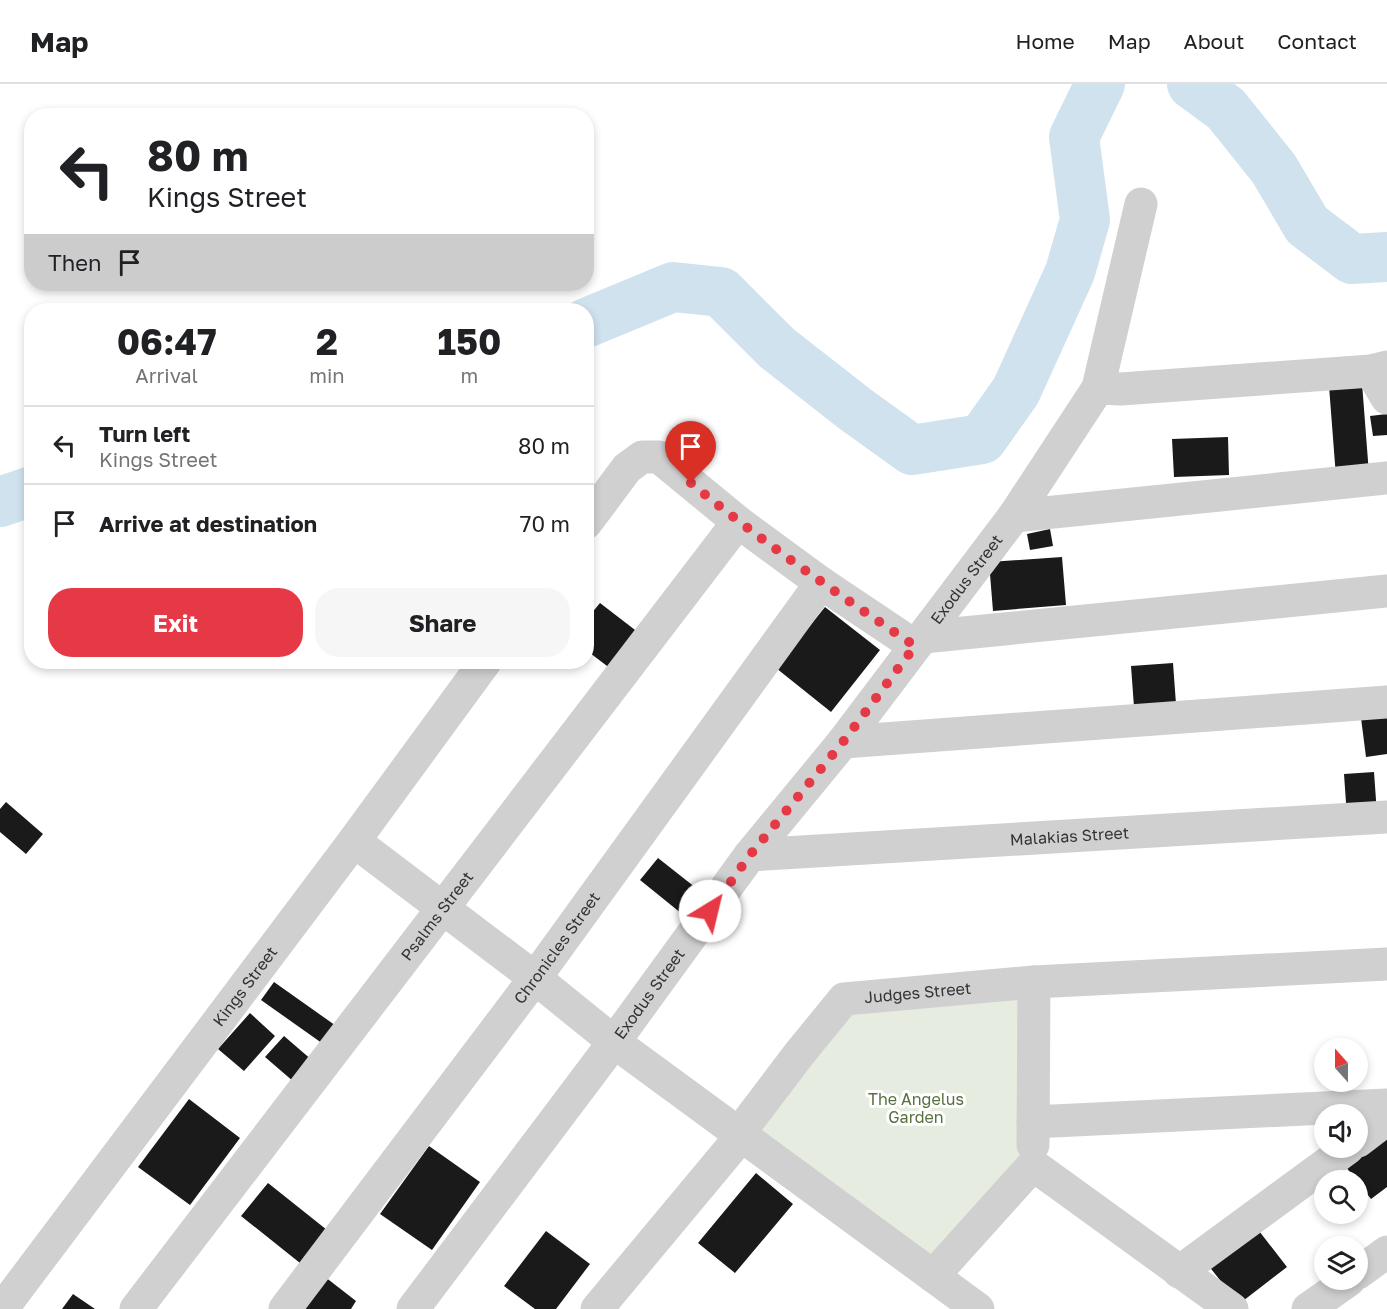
<!DOCTYPE html>
<style>
:root{--surface:#fff;--page:#f6f6f6;--text:#202124;--muted:#757577;--line:#e0e0e0;--accent:#e63946}
body{margin:0;font-family:"Golos Text",sans-serif;background:var(--page);color:var(--text);height:100vh;display:flex;flex-direction:column;font-size:22px;white-space:nowrap}
*{box-sizing:border-box;margin:0}
p{font-size:20px;color:var(--muted)}
.icon{flex:none;width:33px;height:33px;fill:none;stroke:currentColor;stroke-width:2;stroke-linecap:round;stroke-linejoin:round}
.map{position:relative;flex:1;overflow:hidden}
.panel{position:absolute;left:24px;top:219px;width:570px;height:366px;display:flex;flex-direction:column;background:var(--surface);border-radius:24px;box-shadow:0 3px 9px #0003}
.panel>*{flex:none}
.hud{position:absolute;left:24px;top:24px;width:570px;height:183px;border-radius:24px;box-shadow:0 3px 9px #0003;background:#fff;color:var(--text);overflow:hidden}
.needle{width:39px;rotate:339deg}
.fabs{position:absolute;left:1314px;top:954px;display:grid;gap:12px}
.fabs a{display:grid;place-items:center;width:54px;height:54px;border-radius:50%;background:var(--surface);box-shadow:0 3px 9px #0003;font-size:30px}
.pin{position:absolute;display:grid;place-items:center;width:51px;height:51px;color:#fff;margin:-62px -26px;border-radius:50% 50% 50% 0;rotate:-45deg;box-shadow:0 0 6px #0007}
.pin .icon{rotate:45deg}
.me{position:absolute;width:66px;margin:-33px;rotate:36deg;stroke-linejoin:round;filter:drop-shadow(0 0 4px #0008)}
.turn{display:flex;align-items:center;gap:21px;height:126px;padding:0 24px;font-size:27px}
.turn .icon{width:78px;height:78px;stroke-width:2.5}
.turn b{display:block;font-size:42px;line-height:51px}
.then{display:flex;align-items:center;height:57px;padding:0 24px;background:#0003;gap:12px;font-size:22px}
.eta{display:flex;justify-content:space-evenly;align-items:center;height:102px;text-align:center}
.eta b{font-size:36px;font-weight:700;line-height:42px}
.primary-button{display:flex;gap:12px;margin-top:auto;padding:12px 24px}
.primary-button a{flex:1;height:69px;border-radius:24px;background:var(--accent);color:#fff;font-size:24px;font-weight:700;line-height:69px;text-align:center}
.primary-button a+a{background:var(--page);color:var(--text)}
ul{padding:0;list-style:none}
li{display:flex;align-items:center;gap:18px;height:78px;padding:0 24px;border-top:2px solid var(--line)}
li div{flex:1}
li b{display:block;font-size:22px}
li em{font-style:normal}
header{display:flex;align-items:center;gap:36px;box-sizing:border-box;height:84px;padding:0 30px;background:var(--surface);border-bottom:2px solid var(--line)}
header strong{font-size:28px}
nav{display:flex;gap:33px;margin-inline-start:auto;font-size:21px}
.map>svg:first-child{display:block}
.green{fill:#e6ecdf}
.lines{fill:none;stroke-linecap:round;stroke-linejoin:round}
.river{stroke:#cfe2ee;stroke-width:50}
.building{fill:#1a1a1a}
.minor{stroke:#d0d0d0;stroke-width:33}
.route{stroke:#e63946;stroke-width:10;stroke-dasharray:0 18}
.labels{text-anchor:middle;dominant-baseline:central;stroke-width:6;stroke-linejoin:round;paint-order:stroke}
.street-label{font-size:16px;fill:#333;stroke:#fff}
.park-label{font-size:16px;fill:#56703f;stroke:#fff}
</style>
<header>
<strong>Map</strong>
<nav><a>Home</a><a>Map</a><a>About</a><a>Contact</a></nav>
</header>
<div class="map">
<svg width="1387" height="1225" viewBox="0 0 1387 1225">
<rect width="100%" height="100%" fill="#fff"/>
<!-- green -->
<path class="green" d="M1029,902L1026,1074L943,1181L749,1042L847,918Z"/>
<g class="lines">
<!-- river -->
<path class="river" d="M1192,0L1226,25L1274,85L1307,141L1352,175L1387,173
M586,239L673,203L721,208L777,264L855,325L912,366L982,355L1016,307L1070,188L1085,136L1074,53L1100,0
M0,418L32,407"/>
</g>
<!-- building -->
<path class="building" d="M1362,299L1369,390L1336,393L1329,302Z
M1387,330V351L1373,352L1370,332Z
M1228,353L1229,391L1174,393L1172,355Z
M1050,445L1053,462L1030,466L1027,450Z
M1062,473L1066,521L993,527L989,478Z
M600,519L639,549L611,585L586,566V536Z
M825,523L880,566L831,628L776,584Z
M1173,579L1176,620L1134,623L1131,582Z
M1387,630V670L1366,673L1361,634Z
M1374,688L1377,730L1347,733L1344,690Z
M6,718L43,750L26,770L0,748V725Z
M658,774L710,815L692,838L640,796Z
M274,898L339,944L326,962L261,916Z
M250,929L275,952L244,987L218,965Z
M284,952L313,977L294,998L265,973Z
M189,1015L240,1054L190,1121L138,1083Z
M1387,1043V1103L1371,1115L1342,1078Z
M429,1062L480,1098L432,1166L380,1130Z
M756,1089L793,1120L735,1189L698,1159Z
M268,1099L327,1146L300,1179L241,1132Z
M1256,1143L1287,1183L1239,1220L1208,1181Z
M546,1147L590,1180L556,1225H535L504,1202Z
M320,1189L356,1217L351,1225H293Z
M73,1210L95,1225H62Z"/>
<g class="lines">
<!-- minor -->
<g class="minor">
<path d="M1371,287L1387,314"/>
<path d="M1098,304L1141,120"/>
<path d="M1014,432L1387,394"/>
<path d="M586,439L627,384L642,373H659L738,438L821,499L915,562"/>
<path d="M923,553L1387,507"/>
<path d="M843,658L1387,618"/>
<path d="M354,757L535,894L614,958L933,1192"/>
<path id="s1" d="M750,771L1387,733"/>
<path d="M1033,1038L1387,1021"/>
<path d="M1358,1057L1387,1035"/>
<path d="M1033,1061L1034,898"/>
<path d="M1179,1188L1348,1064"/>
<path d="M1358,1189L1387,1168"/>
<path id="s2" d="M2,1225L354,757L485,578"/>
<path id="s3" d="M136,1225L738,438"/>
<path id="s4" d="M285,1225L535,894L821,499"/>
<path id="s5" d="M413,1225L614,958L750,771L843,658L1014,432L1098,304L1121,305L1371,287L1387,283"/>
<path id="s6" d="M597,1225L742,1051L746,1040L799,970L844,915L1034,898L1387,880"/>
<path d="M978,1225L933,1192L1033,1081L1232,1225"/>
<path d="M1308,1225L1349,1196"/>
</g>
</g>
<g class="lines">
<!-- route -->
<path class="route" d="M691,399C762,458 838,510 915,562L843,658L750,771L710,827"/>
</g>
<g class="labels">
<!-- street labels -->
<g class="street-label">
<text stroke="none"><textPath href="#s5" startOffset="916">Exodus Street</textPath></text>
<text stroke="none"><textPath href="#s1" startOffset="320">Malakias Street</textPath></text>
<text stroke="none"><textPath href="#s3" startOffset="495">Psalms Street</textPath></text>
<text stroke="none"><textPath href="#s4" startOffset="452">Chronicles Street</textPath></text>
<text stroke="none"><textPath href="#s2" startOffset="404">Kings Street</textPath></text>
<text stroke="none"><textPath href="#s5" startOffset="394">Exodus Street</textPath></text>
<text stroke="none"><textPath href="#s6" startOffset="471">Judges Street</textPath></text>
</g>
<!-- park labels -->
<g class="park-label">
<text x="916" y="1015">The Angelus<tspan x="916" dy="18">Garden</tspan></text>
</g>
</g>
</svg>
<div class="fabs">
<a><svg class="needle" viewBox="-14 -14 28 28"><path d="M0-13l5 13h-10z" fill="#e53935"/><path d="M0 13l5-13h-10z" fill="#757577"/></svg></a>
<a><svg class="icon" aria-label="sound" viewBox="0 0 24 24"><path d="M4 9h4l5-4v14l-5-4H4zM17 9q2 3 0 6"/></svg></a>
<a><svg class="icon" aria-label="search" viewBox="0 0 24 24"><circle cx="10" cy="10" r="6"/><path d="M15 15l6 6"/></svg></a>
<a><svg class="icon" aria-label="layers" viewBox="0 0 24 24"><path d="M12 4l9 5-9 5-9-5zM3 14l9 5 9-5"/></svg></a>
</div>
<div class="pin" style="left:691px;top:399px;background:#d93025"><svg class="icon" aria-label="arrive" viewBox="0 0 24 24"><path d="M6 21V4h12l-3 4 3 4H6"/></svg></div>
<svg class="me" style="left:710px;top:827px" viewBox="-20 -20 40 40"><circle r="19" fill="#fff"/><path d="M0-13L10 11 0 6-10 11z" fill="#e63946"/></svg>
<div class="hud">
<div class="turn"><svg class="icon" aria-label="left" viewBox="0 0 24 24"><path d="M17 20v-9H6M10 6l-5 5 5 5"/></svg><div><b>80 m</b>Kings Street</div></div>
<div class="then">Then<svg class="icon" aria-label="arrive" viewBox="0 0 24 24"><path d="M6 21V4h12l-3 4 3 4H6"/></svg></div>
</div>
<section class="panel">
<div class="eta">
<div><b>06:47</b><p>Arrival</p></div>
<div><b>2</b><p>min</p></div>
<div><b>150</b><p>m</p></div>
</div>
<ul>
<li><svg class="icon" aria-label="left" viewBox="0 0 24 24"><path d="M17 20v-9H6M10 6l-5 5 5 5"/></svg><div><b>Turn left</b><p>Kings Street</p></div><em>80 m</em></li>
<li><svg class="icon" aria-label="arrive" viewBox="0 0 24 24"><path d="M6 21V4h12l-3 4 3 4H6"/></svg><div><b>Arrive at destination</b></div><em>70 m</em></li>
</ul>
<div class="primary-button"><a>Exit</a><a>Share</a></div>
</section>
</div>
